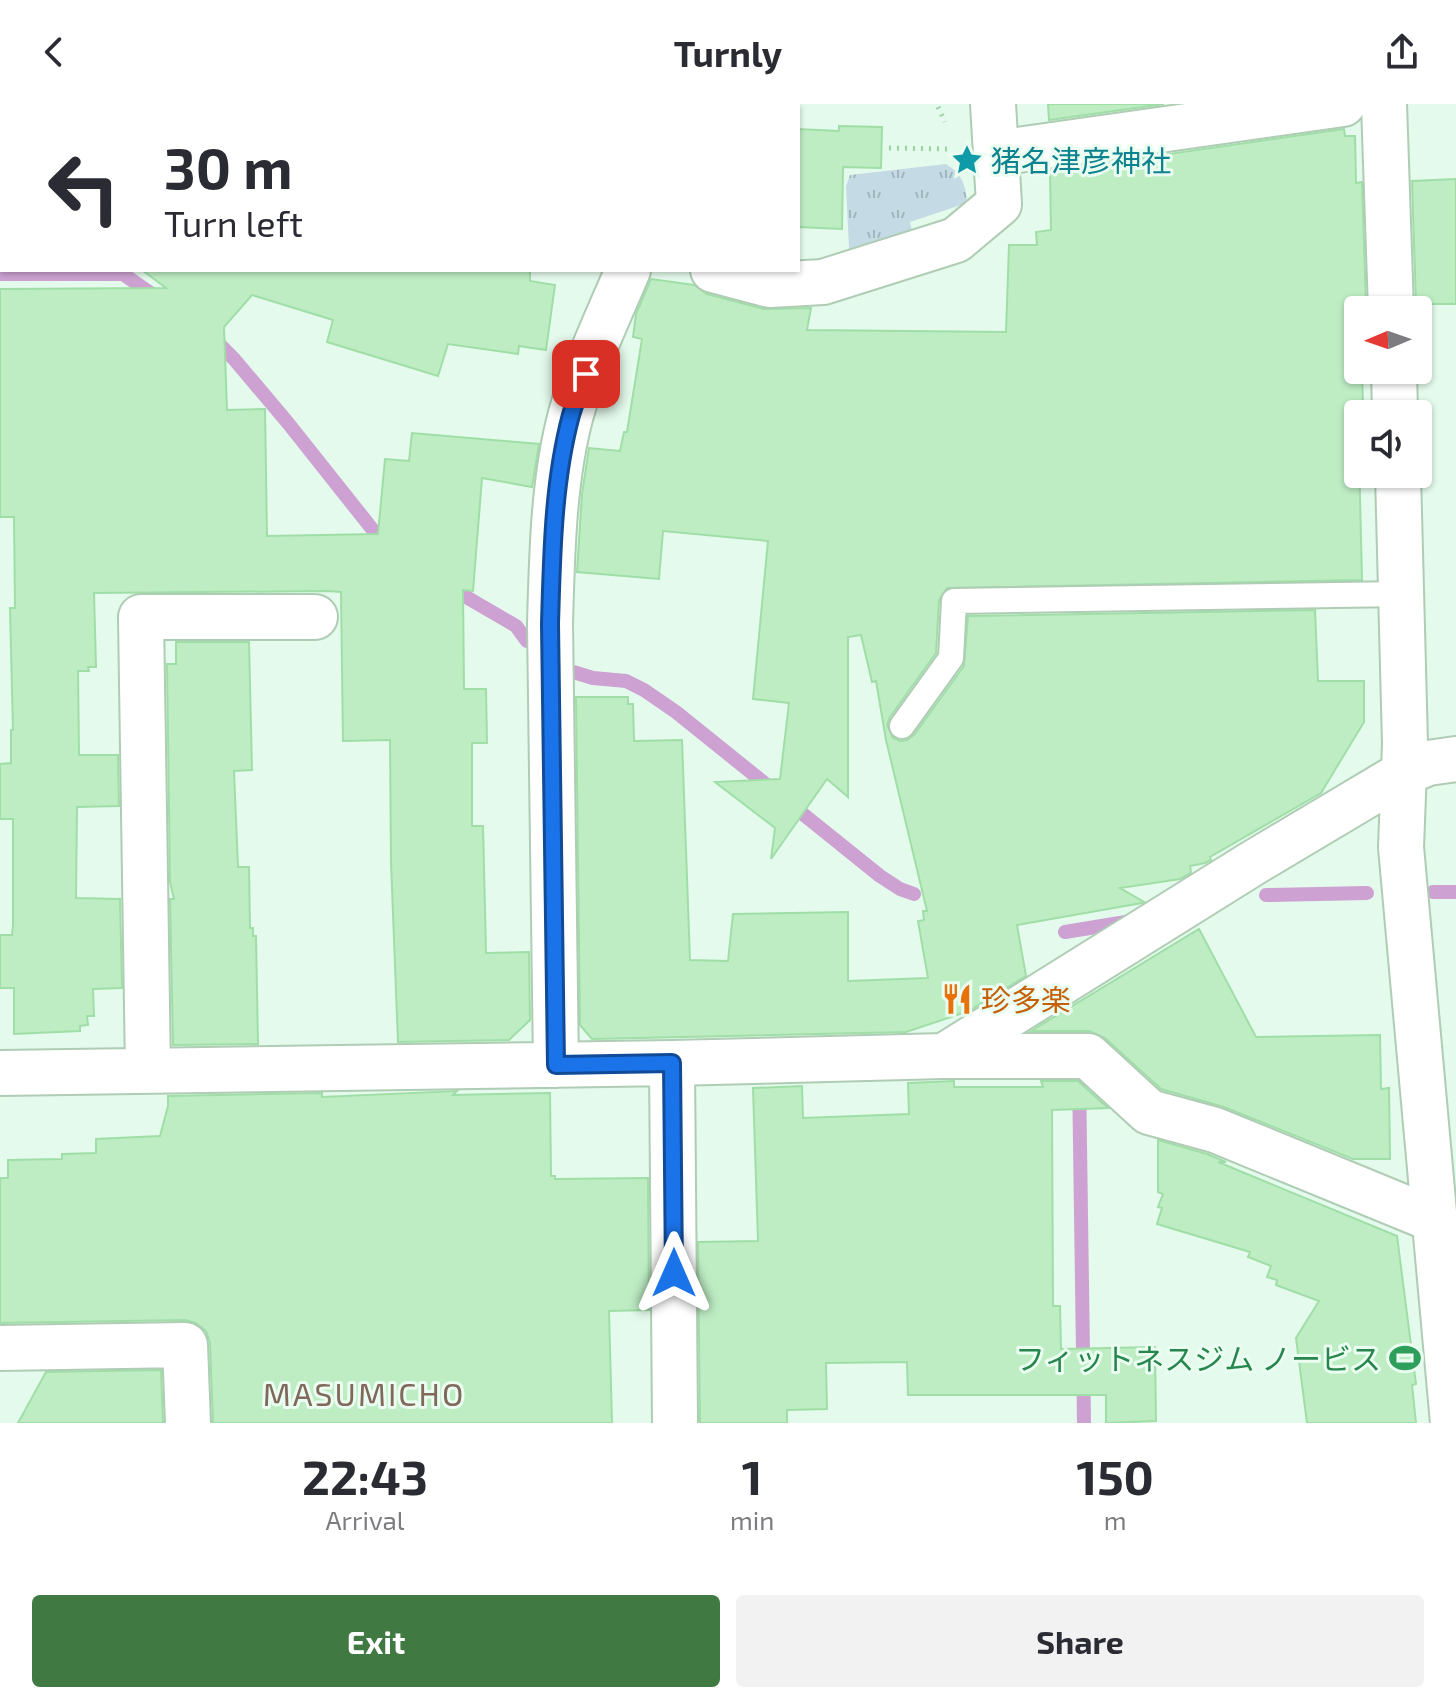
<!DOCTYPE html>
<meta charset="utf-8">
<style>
:root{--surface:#fff;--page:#f2f2f3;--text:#2b2b33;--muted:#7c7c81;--accent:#417942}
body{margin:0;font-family:"Exo 2","Noto Sans JP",sans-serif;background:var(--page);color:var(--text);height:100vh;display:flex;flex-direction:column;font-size:30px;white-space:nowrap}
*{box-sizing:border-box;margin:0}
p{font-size:26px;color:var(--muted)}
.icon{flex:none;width:44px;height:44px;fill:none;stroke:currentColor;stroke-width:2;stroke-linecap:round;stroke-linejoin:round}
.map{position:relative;height:1319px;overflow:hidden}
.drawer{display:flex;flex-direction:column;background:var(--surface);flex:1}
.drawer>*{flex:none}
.banner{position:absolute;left:0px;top:0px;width:800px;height:168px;box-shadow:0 2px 6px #0004;background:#fff;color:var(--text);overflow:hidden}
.needle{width:52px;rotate:268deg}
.buttons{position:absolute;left:1344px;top:192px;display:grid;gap:16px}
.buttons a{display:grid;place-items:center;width:88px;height:88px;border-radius:8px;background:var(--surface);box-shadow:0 2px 6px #0004;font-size:40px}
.pin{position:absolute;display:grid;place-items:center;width:68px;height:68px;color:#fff;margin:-34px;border-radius:16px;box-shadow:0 4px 12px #0006}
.me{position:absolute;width:88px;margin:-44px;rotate:0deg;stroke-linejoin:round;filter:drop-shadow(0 0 6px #0008)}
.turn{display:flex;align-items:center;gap:28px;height:168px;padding:0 32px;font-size:36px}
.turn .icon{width:104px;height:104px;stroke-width:2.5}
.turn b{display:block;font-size:56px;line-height:68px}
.eta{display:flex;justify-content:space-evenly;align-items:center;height:136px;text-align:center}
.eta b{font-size:48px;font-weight:700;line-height:56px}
.button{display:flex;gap:16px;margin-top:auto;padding:16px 32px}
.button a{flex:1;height:92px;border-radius:8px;background:var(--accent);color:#fff;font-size:32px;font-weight:700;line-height:92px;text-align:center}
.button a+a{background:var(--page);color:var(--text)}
header{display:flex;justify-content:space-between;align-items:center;height:104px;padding:0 32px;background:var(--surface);font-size:36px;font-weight:700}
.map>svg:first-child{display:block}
.park{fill:url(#park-tufts)}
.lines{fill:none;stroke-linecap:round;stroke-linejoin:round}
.stream{stroke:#cda2d2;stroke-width:14}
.building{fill:#beedc4;stroke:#a0dea7;stroke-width:2}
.service-casing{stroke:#afccb4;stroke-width:28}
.minor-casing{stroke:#afccb4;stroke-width:48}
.path{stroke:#a2d1a8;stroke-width:5;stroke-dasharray:2 6;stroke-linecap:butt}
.service{stroke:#fff;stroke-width:24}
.minor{stroke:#fff;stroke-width:44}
.route-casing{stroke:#114b97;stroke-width:20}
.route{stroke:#1a73e8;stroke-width:14}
.labels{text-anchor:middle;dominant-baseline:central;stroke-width:6;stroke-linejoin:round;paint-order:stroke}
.culture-label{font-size:30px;fill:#0d838f;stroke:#eafdf0;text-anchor:start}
.food-label{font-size:30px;fill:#c56008;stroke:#eafdf0;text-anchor:start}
.leisure-label{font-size:30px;fill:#27864d;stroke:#eafdf0;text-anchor:end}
.neighbourhood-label{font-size:32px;letter-spacing:2px;fill:#80695b;stroke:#eafdf0}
</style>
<header><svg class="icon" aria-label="back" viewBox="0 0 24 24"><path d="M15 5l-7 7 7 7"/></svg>Turnly<svg class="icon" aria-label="share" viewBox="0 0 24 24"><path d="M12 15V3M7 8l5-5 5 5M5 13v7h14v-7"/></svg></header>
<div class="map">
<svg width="1456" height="1319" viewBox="0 0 1456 1319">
<defs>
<pattern id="park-tufts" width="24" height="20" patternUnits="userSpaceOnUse" patternTransform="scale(2)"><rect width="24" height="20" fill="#c4dbe6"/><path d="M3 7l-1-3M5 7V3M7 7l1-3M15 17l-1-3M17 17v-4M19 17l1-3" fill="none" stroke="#a1b6bd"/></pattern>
</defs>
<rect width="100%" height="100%" fill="#e4faec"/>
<!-- park -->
<path class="park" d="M946,60C962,70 966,81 967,99L910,118L913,132L855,151L849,144L846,82L850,71Z"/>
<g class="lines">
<!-- stream -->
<path class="stream" d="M0,170H123L156,193
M212,233L234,255L288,319L388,445
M449,483L516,522L527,537
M570,567L593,574L626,577L644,586L676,608L880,772L900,785L914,790
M1433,788H1456
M1266,791L1367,789
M1065,828L1132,817
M1079,970L1084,1319"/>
</g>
<!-- building -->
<path class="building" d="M1048,0H1164L1049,16Z
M839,22L882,23L881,64L843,63L842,125L798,123V25L839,27Z
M1344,25L1345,32H1355L1356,79L1362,78L1366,200H1360L1361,206H1358V266H1362L1363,302H1359L1358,310L1362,476L947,484L939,496L936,549L890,613L887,621L893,634L900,637L907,636L914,631L964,562L968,512L1315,506L1318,577H1364V618L1321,689L1210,753L1211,756L1205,759L1190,762L1191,769L1180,775L1120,784L1144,798L1142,799L1017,821L1026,872L969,907L906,928L592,935L580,921L576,593H628V600H633L634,637L682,636L690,856L728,857L733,810L848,808V877L928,874L918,817L924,816L923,807H927L886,636L876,577L872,578L861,531L848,533V693L827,675L771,755L775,724L715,678L780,675L789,599L753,595L768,437L663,427L659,475L577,468L582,390L589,344L620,347L624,328H627L642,235L633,233L636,210L651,175L694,181L707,190L764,205L811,204L807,226L1006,228L1009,141H1037L1036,128L1051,126L1050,67Z
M1456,75V200H1416L1412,77Z
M142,166H530V177L555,181L546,246L519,242L518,250L448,240L438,272L327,238L333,216L252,191L224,223L227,306L265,305L267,432L378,430L385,355L409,357L412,329L539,340L532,383L482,374L473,487L463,486L464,585H486L487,639H472V722H483L486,849L529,848L530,916L509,936L398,938L391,758L390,636L343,637L341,488L327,487L94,489L96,563H88L89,567H78L79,651H118L119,702L77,703L76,794L120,795L122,884L93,885L94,912H87L88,921L80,922V927L14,930V884H0V831H12L13,821V715H0V660L11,659V626H13L10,504H15L14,413H0V185L166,184Z
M176,538H249L252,666L234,667L238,763H249L250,824H253V832H256L258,940L173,941L170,795H174L170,778L167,560H176Z
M1199,825L1256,933L1380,931L1381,985L1389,984L1390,1055H1353L1224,1003L1161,985L1105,934L1089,927H1031Z
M954,977V983H1043L1041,977H1078L1108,1004L1052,1006L1053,1202H1060L1061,1245L1155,1243L1156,1317L1106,1319V1291H908L907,1258L826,1259L827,1305L787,1306V1319H700L698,1138L758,1137L753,984L802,982L803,1014L909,1010L908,979Z
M457,987L453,991L550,989L551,1072H555V1075L648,1074L649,1206L609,1207L612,1319H213L210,1239L206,1227L196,1219L185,1216L0,1219V1074H8V1056L62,1055V1050L96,1049V1035L160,1032L168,1002V992L322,989V993Z
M1158,1036L1207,1050L1226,1058H1218L1397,1132L1416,1280L1412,1281L1416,1319H1307L1296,1234L1319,1197L1276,1181L1277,1176L1267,1173L1271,1162L1248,1153L1250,1148L1157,1120L1162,1104L1158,1103L1163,1090L1158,1088Z
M161,1266L163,1319H18L46,1268Z"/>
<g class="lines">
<defs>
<path id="service" d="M902,622L951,554L954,497L1403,490"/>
<path id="minor" d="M398,0L401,2
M1384,0L1391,206
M655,2V0
M996,49L1343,0
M713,166L770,181L823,178L956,136L999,100L993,0
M1394,266L1395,310
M1398,370L1405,640L1401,743L1453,1319
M944,952H1088L1149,1008L1215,1026L1437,1117
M672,959L675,1319
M556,961L550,520C552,451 553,377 571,310C585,261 608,213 628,166
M148,967L141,513H315
M0,969L672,959L944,952L1253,759L1404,669L1428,659L1456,655
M0,1244L185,1241L188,1319"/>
</defs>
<!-- service casing -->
<use href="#service" class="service-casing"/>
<!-- minor casing -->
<use href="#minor" class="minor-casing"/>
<!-- path -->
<path class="path" d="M938,3L945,18
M889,44L951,45"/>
<!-- service -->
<use href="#service" class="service"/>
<!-- minor -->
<use href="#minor" class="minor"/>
</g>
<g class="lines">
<defs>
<path id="route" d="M586,270C581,283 575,297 571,311C553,378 552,451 550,520L556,961L672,959L674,1169"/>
</defs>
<!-- route casing -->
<use href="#route" class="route-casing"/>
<!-- route -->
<use href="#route" class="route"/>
</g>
<!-- icons -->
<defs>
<symbol id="sight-bare" viewBox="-9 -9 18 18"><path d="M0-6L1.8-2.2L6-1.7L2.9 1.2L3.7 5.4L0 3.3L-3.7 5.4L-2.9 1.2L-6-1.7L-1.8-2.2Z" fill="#0f9aa8" stroke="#eafdf0" stroke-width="2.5" paint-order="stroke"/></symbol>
<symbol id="restaurant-bare" viewBox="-9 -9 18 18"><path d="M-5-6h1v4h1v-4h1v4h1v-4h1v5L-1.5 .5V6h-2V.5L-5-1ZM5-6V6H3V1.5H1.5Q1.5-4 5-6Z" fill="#e8710a" stroke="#eafdf0" stroke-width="2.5" paint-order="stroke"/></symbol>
<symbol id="stadium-bare" viewBox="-9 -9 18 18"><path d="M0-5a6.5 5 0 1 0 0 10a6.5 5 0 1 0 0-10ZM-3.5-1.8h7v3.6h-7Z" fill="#2e9e5b" stroke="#eafdf0" stroke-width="2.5" paint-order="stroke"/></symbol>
</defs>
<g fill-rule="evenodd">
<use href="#sight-bare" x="945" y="34" width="44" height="44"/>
<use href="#restaurant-bare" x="935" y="873" width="44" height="44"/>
<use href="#stadium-bare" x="1383" y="1232" width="44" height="44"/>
</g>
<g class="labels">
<!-- culture labels -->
<g class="culture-label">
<text x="991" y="56">猪名津彦神社</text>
</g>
<!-- food labels -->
<g class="food-label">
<text x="981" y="895">珍多楽</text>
</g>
<!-- leisure labels -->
<g class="leisure-label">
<text x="1381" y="1254">フィットネスジム ノービス</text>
</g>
<!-- neighbourhood labels -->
<g class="neighbourhood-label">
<text x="364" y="1289">MASUMICHO</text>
</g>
</g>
</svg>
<div class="buttons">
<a><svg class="needle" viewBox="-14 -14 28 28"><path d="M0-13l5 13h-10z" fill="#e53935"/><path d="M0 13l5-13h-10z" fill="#7c7c81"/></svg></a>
<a><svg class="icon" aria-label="sound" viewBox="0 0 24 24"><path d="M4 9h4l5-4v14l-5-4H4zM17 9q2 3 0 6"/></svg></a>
</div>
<div class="pin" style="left:586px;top:270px;background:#d93025"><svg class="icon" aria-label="arrive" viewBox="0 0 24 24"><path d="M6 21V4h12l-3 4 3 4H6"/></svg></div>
<svg class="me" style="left:674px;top:1169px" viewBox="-20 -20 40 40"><path d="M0-17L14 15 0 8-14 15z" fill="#1a73e8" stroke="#fff" stroke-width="4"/></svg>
<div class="banner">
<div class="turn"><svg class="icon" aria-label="left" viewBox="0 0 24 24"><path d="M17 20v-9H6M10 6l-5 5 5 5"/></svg><div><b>30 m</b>Turn left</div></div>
</div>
</div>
<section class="drawer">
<div class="eta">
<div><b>22:43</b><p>Arrival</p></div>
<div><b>1</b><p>min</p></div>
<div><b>150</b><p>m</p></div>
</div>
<div class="button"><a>Exit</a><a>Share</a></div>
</section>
